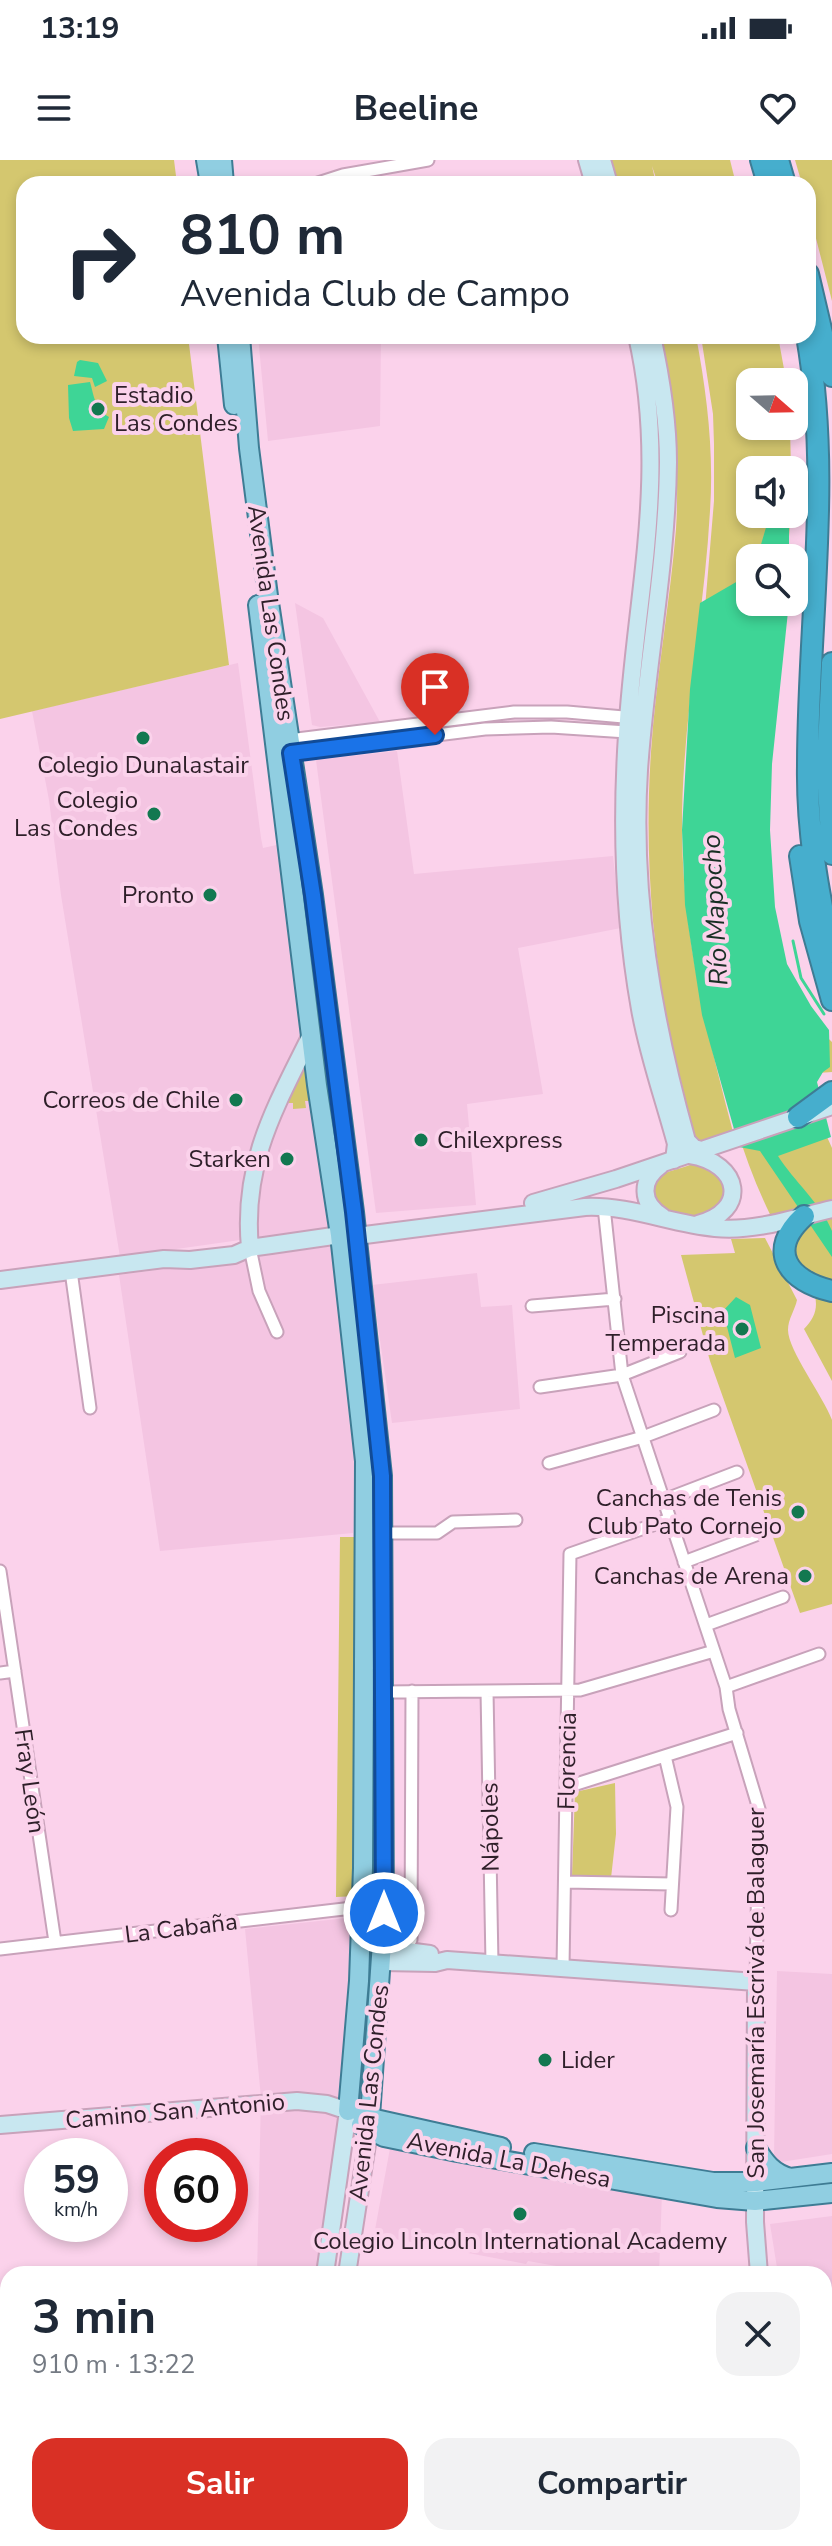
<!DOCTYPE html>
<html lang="es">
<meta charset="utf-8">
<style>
:root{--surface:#fff;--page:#f2f2f3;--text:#1f2937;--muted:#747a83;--accent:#d93025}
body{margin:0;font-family:"Nunito Sans",sans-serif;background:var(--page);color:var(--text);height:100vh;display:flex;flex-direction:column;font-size:30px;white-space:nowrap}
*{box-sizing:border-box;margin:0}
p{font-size:26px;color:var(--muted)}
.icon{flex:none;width:44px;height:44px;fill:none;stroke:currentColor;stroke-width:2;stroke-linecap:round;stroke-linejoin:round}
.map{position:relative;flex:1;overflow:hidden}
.drawer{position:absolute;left:0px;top:2106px;width:832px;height:280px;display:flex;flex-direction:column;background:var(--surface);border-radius:24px 24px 0 0;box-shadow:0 4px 12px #0003}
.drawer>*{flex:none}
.banner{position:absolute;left:16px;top:16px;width:800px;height:168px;border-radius:24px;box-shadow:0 4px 12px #0003;background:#fff;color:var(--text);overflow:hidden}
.needle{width:52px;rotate:110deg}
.fabs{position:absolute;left:736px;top:208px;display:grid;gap:16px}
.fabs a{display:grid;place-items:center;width:72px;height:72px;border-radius:16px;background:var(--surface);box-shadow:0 4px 12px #0003;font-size:40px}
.speed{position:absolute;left:24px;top:1978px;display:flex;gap:16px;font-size:40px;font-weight:700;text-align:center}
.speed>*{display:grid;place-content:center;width:104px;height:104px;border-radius:50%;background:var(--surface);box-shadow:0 4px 12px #0003;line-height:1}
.speed small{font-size:20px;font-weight:400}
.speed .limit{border:12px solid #d22;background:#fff;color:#111}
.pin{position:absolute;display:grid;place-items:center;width:68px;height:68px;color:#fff;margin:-82px -34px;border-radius:50% 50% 50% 0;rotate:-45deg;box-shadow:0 0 8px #0007}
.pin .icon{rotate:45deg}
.me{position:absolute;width:88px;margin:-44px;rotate:0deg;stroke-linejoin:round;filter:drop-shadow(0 0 6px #0008)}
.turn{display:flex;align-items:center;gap:28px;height:168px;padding:0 32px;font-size:36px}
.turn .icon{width:104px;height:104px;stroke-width:2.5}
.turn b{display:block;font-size:56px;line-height:68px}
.round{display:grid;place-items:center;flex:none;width:84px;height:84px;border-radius:24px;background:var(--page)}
.overview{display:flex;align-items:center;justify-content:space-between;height:136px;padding:0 32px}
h1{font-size:48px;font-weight:700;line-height:60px}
.primary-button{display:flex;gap:16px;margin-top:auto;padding:16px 32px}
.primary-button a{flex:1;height:92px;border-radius:24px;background:var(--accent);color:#fff;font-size:32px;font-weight:700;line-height:92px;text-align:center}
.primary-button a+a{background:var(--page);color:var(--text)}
.status{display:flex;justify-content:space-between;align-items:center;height:56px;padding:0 40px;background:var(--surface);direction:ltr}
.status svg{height:22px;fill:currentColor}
header{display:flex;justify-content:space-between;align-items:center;height:104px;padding:0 32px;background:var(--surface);font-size:36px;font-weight:700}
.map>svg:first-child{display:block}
.built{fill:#f4c5e2}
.green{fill:#d4c76f}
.water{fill:#3ed596}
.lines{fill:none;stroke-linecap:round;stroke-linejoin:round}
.stream{stroke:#3ed596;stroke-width:3}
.street-casing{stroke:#c8a2ba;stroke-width:15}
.secondary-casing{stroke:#c8a2ba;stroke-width:20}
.primary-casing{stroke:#3e7c94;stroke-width:22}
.highway-casing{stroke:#3e7c94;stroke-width:24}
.street{stroke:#fff;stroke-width:11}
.secondary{stroke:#c8e7f0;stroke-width:16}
.primary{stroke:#90cee1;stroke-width:18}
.highway{stroke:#46aecd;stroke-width:20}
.route-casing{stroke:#114b97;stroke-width:20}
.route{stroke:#1a73e8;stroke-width:14}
.poi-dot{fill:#127850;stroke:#fbd2eb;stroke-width:3}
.labels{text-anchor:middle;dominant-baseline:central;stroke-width:8;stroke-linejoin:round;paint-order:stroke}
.poi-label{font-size:24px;fill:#2e1f29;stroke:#fbd2eb;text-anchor:end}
.street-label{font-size:24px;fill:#2e1f29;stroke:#fbd2eb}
.water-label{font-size:26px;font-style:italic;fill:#182f24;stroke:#fbd2eb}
</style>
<div class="status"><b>13:19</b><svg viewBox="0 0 49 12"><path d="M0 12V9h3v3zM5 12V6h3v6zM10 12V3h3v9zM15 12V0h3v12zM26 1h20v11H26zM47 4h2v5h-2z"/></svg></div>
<header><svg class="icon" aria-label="menu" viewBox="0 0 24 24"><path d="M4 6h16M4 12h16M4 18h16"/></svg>Beeline<svg class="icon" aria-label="heart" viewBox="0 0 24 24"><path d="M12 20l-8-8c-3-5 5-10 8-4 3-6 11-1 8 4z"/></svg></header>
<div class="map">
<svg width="832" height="2386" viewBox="0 0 832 2386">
<rect width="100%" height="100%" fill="#fbd2eb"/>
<!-- built -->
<path class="built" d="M258,176H381L380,266L268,281Z
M295,443L323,458L380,562L320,567L312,565Z
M238,503L261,678L263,688L281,684L333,1067L120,1097L61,735L49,640L32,551Z
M397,591L414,714L613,696L621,768L518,788L543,934L467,944L476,1045L376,1053L316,600Z
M333,1086L354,1295L353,1373L160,1391L119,1115Z
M477,1113L481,1147L512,1145L520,1249L392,1263L372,1125Z
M356,1757L347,1928L316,2114H257L261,1938L245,1769Z
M777,1811L832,1814V1994L781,2002L774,1997Z
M391,1983L662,2033L659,2114H601L528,2101L526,2104L374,2075Z
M832,2056V2209L824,2210V2114H778L770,2064Z
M824,2311H832V2386H803V2378H824Z
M118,2378H259L257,2386H144L143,2382L119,2386Z
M337,2378H755L757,2386H335Z"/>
<!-- green -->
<path class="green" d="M0,0H174L177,24H24V176H188L229,505L0,559Z
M610,0H730L736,24H658L652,6L656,24H617Z
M795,0H832V141L808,47V24H802Z
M660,176H696C707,234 714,292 710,351C704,459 681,565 682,673C683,775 707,873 733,972L706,983L696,981C658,854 642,724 651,592C656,517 670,443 676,369C680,304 673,239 660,176Z
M701,176H778L786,220V222H750V266H790L791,310H750V354H791L787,398H750C750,469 760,540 766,611C770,661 766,715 773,764C779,802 803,857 832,882V912L818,913L813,918L823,968L832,988V1221L804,1169C814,1159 818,1149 815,1136C812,1118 790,1093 781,1076C762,1041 748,1005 736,967L705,448L714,341V284L713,254Z
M302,908L307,909L311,941H305L306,948L293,949V943H289V934Z
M690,1005C710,1005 716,1011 726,1027L723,1042C718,1045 712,1052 707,1054C693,1060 665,1051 654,1043C650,1010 663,1015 690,1005Z
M765,1078L797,1140C795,1150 788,1159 788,1170C788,1190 823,1236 832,1260V1444L800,1453L710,1201L681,1095L735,1093L731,1079Z
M340,1377H355L357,1736L336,1737Z
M615,1623L616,1674L611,1718L572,1716L575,1632Z"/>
<!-- water -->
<path class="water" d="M80,200L98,203L107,221L95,227L92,218L74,216L77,202Z
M90,222C94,236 95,250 109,257L104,269L73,271L69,258L68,225Z
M770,354H789V398H757Z
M750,414V442H789L772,604L770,670L775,747L787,804L811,846L829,870L830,907L823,912L817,922L831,977L778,996C793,1020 822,1045 832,1071C832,1078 832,1090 832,1097L760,991L739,987L702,855L685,745L682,670L690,529L700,443Z
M736,1137L750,1145L761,1188L735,1198L723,1151Z"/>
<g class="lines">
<!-- stream -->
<path class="stream" d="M793,781L801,818L824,854"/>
<defs>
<path id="street" d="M315,24L343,15L428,0
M289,580L514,552H567L635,558
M291,593L485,569L551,567L627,572
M604,1047L622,1215L726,1527L729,1549L759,1649L756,1822
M250,1088L259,1131L277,1172
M71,1111L90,1248
M532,1146L615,1139
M540,1227L622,1215L680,1192
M549,1303L643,1277L714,1250
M664,1340L737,1312
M382,1373H437L453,1362L516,1360
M684,1402L761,1373
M0,1411L55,1782
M706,1465L783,1437
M0,1513L15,1511
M726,1527L819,1494
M487,1531L492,1803
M382,1532L580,1530L714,1491
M665,1596L677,1647L671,1750
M567,1627L737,1573
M565,1722L672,1724
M411,1780L412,1531
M0,1789L361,1747
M563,1807L570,1394L670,1359
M0,2163H8"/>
<path id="secondary" d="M587,0L594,24
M602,0L609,24
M637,176C669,317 635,436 627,575C621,666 624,759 640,849C648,895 664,939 676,984L674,1000
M652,176C661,217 668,260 668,302C667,405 646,507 639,610C631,736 653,860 687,981L694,988L701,990
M690,995C741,1003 749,1051 698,1064
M661,1005C640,1020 640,1043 663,1057
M533,1043L616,1019L832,946
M250,1088C242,1003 275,948 311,875
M0,1120L164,1099L190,1100L234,1095L250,1088L271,1085L340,1075L357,1076L585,1047C630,1045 671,1064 715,1068C755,1072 794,1058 832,1049
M383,1780L399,1790L430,1794
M382,1802L435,1803L447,1800L756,1822L755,2062L759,2114
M0,1965L297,1941L327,1944L348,1951L325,2114
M347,2114L369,1971
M774,2378L775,2386
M794,2378L795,2386
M278,2386L280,2378
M297,2386L299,2378"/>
<path id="primary" d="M206,0L210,24
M222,0L224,24
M227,176L234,245
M240,176L249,288L268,436L313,735L354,1052L382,1316L384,1753L369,1971
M258,445L317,925L340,1075L365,1301L363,1708L359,1821L348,1951
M362,1956L501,1987
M361,1965L384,1977L457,1992L717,2038L755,2041L832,2033
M756,1988C765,2003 773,2013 790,2018
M534,1993L713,2022H756L832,2013"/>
<path id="highway" d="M761,0L768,24
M778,0L785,24
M808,114L832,216
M807,176C832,319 808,461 808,606C807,669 817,731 832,792
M832,503L827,609L832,694
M800,696L810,761L832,840
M798,957L832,932
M804,1056C766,1091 788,1121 832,1131"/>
</defs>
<!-- street casing -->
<use href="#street" class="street-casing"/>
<!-- secondary casing -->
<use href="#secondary" class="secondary-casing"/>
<!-- primary casing -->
<use href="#primary" class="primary-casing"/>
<!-- highway casing -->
<use href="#highway" class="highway-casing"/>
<!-- street -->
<use href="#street" class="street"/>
<!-- secondary -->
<use href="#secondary" class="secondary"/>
<!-- primary -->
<use href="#primary" class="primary"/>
<!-- highway -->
<use href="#highway" class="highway"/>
</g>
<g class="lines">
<defs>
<path id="route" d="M384,1753L382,1316L354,1052L313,735L291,593L435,575"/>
</defs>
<!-- route casing -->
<use href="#route" class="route-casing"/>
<!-- route -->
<use href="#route" class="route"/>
</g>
<!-- markers -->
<g class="poi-dot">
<circle cx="98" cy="249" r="8"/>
<circle cx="143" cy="578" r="8"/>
<circle cx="154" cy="654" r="8"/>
<circle cx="210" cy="735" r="8"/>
<circle cx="236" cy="940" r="8"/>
<circle cx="421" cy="980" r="8"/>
<circle cx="287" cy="999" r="8"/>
<circle cx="742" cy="1169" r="8"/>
<circle cx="798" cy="1352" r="8"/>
<circle cx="805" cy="1416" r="8"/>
<circle cx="545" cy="1900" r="8"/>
<circle cx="520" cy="2054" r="8"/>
</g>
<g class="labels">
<!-- poi labels -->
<g class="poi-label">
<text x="114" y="235" text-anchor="start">Estadio<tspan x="114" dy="28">Las Condes</tspan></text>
<text x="143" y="605" text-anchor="middle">Colegio Dunalastair</text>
<text x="138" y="640">Colegio<tspan x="138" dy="28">Las Condes</tspan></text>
<text x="194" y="735">Pronto</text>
<text x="220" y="940">Correos de Chile</text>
<text x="437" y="980" text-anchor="start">Chilexpress</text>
<text x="271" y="999">Starken</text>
<text x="726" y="1155">Piscina<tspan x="726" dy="28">Temperada</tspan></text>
<text x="782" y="1338">Canchas de Tenis<tspan x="782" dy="28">Club Pato Cornejo</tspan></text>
<text x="789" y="1416">Canchas de Arena</text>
<text x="561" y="1900" text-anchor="start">Lider</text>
<text x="520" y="2081" text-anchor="middle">Colegio Lincoln International Academy</text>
</g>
<!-- street labels -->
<g class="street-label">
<text transform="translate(271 453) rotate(82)">Avenida Las Condes</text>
<text transform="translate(567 1601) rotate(-89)">Florencia</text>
<text transform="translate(30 1621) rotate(82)">Fray León</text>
<text transform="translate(490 1667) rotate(-91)">Nápoles</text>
<text transform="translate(181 1768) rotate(-7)">La Cabaña</text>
<text transform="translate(756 1833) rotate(-90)">San Josemaría Escrivá de Balaguer</text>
<text transform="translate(369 1933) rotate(-84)">Avenida Las Condes</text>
<text transform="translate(175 1951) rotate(-5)">Camino San Antonio</text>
<text transform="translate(509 2000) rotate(11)">Avenida La Dehesa</text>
</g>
<!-- water labels -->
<g class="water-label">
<text transform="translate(715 750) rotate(-93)">Río Mapocho</text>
</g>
</g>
</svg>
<div class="fabs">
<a><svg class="needle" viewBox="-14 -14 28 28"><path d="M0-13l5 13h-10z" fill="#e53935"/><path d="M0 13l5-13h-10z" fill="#747a83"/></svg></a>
<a><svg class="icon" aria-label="sound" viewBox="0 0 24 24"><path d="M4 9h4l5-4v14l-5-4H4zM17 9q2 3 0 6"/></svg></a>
<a><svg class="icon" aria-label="search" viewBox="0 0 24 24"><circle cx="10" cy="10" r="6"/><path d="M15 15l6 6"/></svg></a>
</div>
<div class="speed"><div>59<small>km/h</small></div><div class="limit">60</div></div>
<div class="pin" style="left:435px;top:575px;background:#d93025"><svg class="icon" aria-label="arrive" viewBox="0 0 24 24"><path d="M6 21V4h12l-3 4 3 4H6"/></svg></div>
<svg class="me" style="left:384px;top:1753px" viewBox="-20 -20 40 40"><circle r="17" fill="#1a73e8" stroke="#fff" stroke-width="3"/><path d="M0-11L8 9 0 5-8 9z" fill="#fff"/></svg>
<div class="banner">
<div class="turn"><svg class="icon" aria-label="right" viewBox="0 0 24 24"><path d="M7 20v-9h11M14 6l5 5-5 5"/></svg><div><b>810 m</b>Avenida Club de Campo</div></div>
</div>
<section class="drawer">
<div class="overview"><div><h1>3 min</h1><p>910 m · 13:22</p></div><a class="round"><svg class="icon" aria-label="close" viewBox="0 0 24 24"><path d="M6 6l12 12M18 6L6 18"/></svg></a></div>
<div class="primary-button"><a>Salir</a><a>Compartir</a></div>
</section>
</div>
